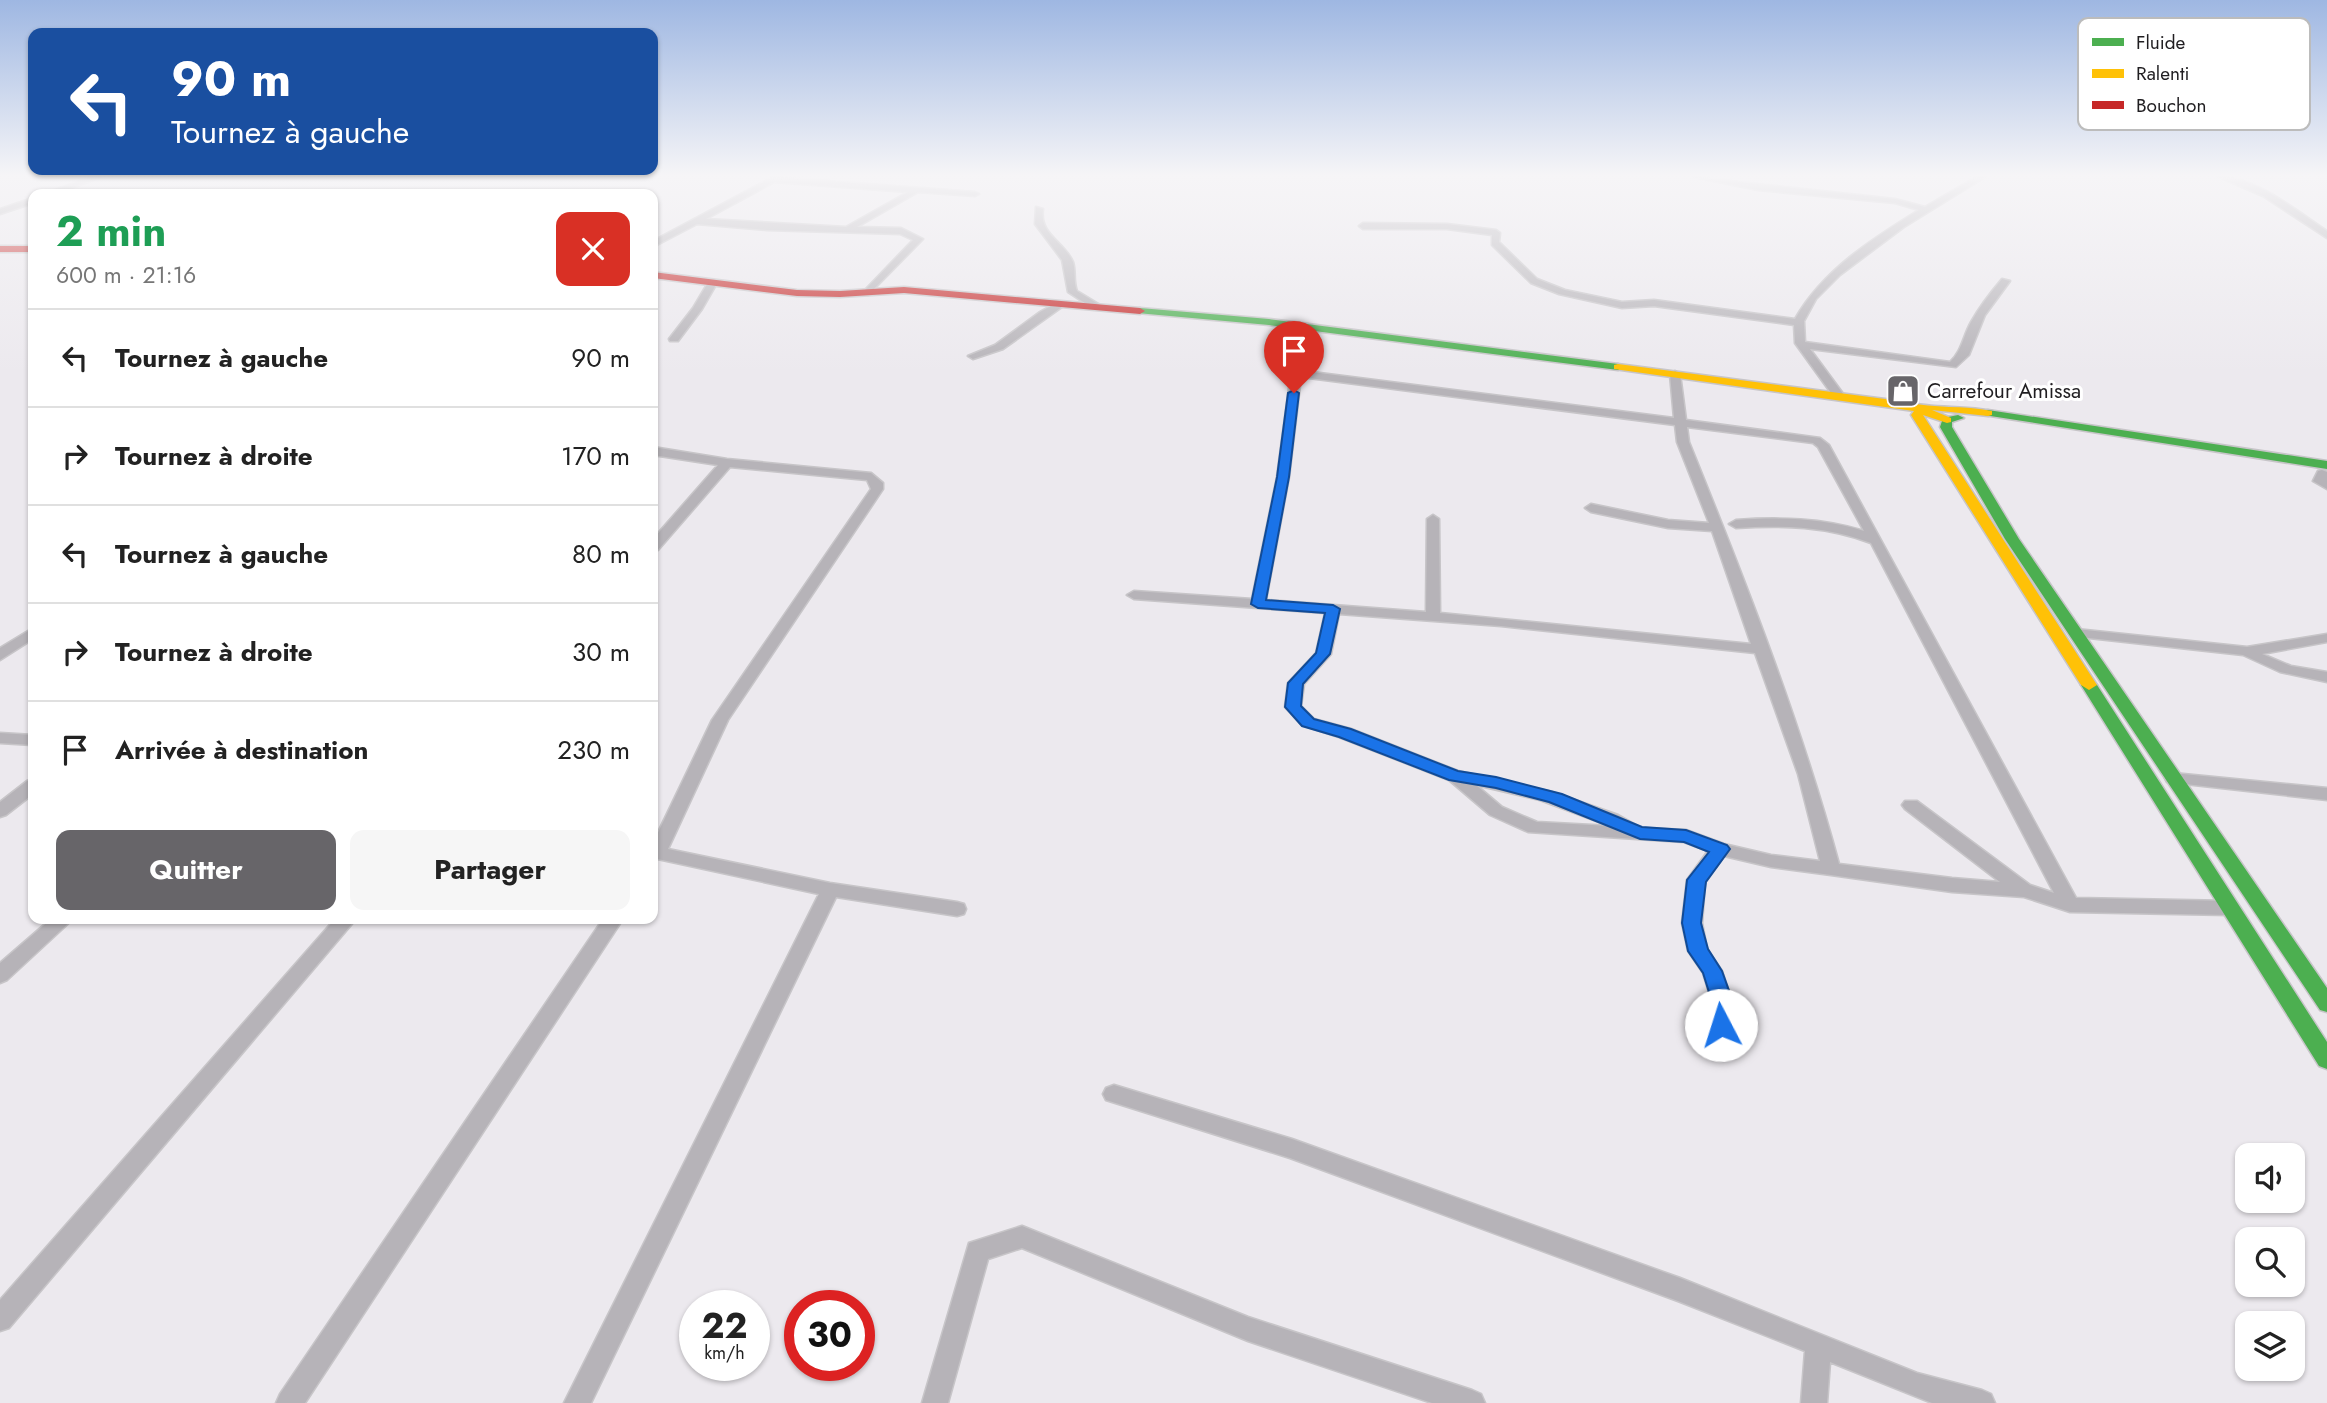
<!DOCTYPE html>
<html lang="fr">
<meta charset="utf-8">
<style>
:root{--surface:#fff;--page:#f6f6f6;--text:#222;--muted:#767676;--line:#e0e0e0;--accent:#676569}
body{margin:0;font-family:Jost,sans-serif;background:var(--page);color:var(--text);height:100vh;display:flex;flex-direction:column;font-size:26px;white-space:nowrap}
*{box-sizing:border-box;margin:0}
p{font-size:23px;color:var(--muted)}
.icon{flex:none;width:38px;height:38px;fill:none;stroke:currentColor;stroke-width:2;stroke-linecap:round;stroke-linejoin:round}
.map{position:relative;flex:1;overflow:hidden}
.drawer{position:absolute;left:28px;top:189px;width:630px;height:735px;display:flex;flex-direction:column;background:var(--surface);border-radius:14px;box-shadow:0 2px 5px #0004}
.drawer>*{flex:none}
.hud{position:absolute;left:28px;top:28px;width:630px;height:147px;border-radius:14px;box-shadow:0 2px 5px #0004;background:#1a4fa0;color:#fff;overflow:hidden}
.buttons{position:absolute;left:2235px;top:1143px;display:grid;gap:14px}
.buttons a{display:grid;place-items:center;width:70px;height:70px;border-radius:14px;background:var(--surface);box-shadow:0 2px 5px #0004;font-size:35px}
.speed{position:absolute;left:679px;top:1290px;display:flex;gap:14px;font-size:35px;font-weight:700;text-align:center}
.speed>*{display:grid;place-content:center;width:91px;height:91px;border-radius:50%;background:var(--surface);box-shadow:0 2px 5px #0004;line-height:1}
.speed small{font-size:18px;font-weight:400}
.speed .limit{border:10px solid #d22;background:#fff;color:#111}
.pin{position:absolute;display:grid;place-items:center;width:60px;height:60px;color:#fff;margin:-72px -30px;border-radius:50% 50% 50% 0;rotate:-45deg;box-shadow:0 0 7px #0007}
.pin .icon{rotate:45deg}
.me{position:absolute;width:77px;margin:-38px;rotate:355deg;stroke-linejoin:round;filter:drop-shadow(0 0 5px #0008)}
.turn{display:flex;align-items:center;gap:24px;height:147px;padding:0 28px;font-size:32px}
.turn .icon{width:91px;height:91px;stroke-width:2.5}
.turn b{display:block;font-size:49px;line-height:60px}
.round{display:grid;place-items:center;flex:none;width:74px;height:74px;border-radius:14px;background:var(--page)}
.overview{display:flex;align-items:center;justify-content:space-between;height:119px;padding:0 28px}
h1{font-size:42px;font-weight:700;line-height:52px;color:#1e9e55}
.action{display:flex;gap:14px;margin-top:auto;padding:14px 28px}
.action a{flex:1;height:80px;border-radius:14px;background:var(--accent);color:#fff;font-size:28px;font-weight:700;line-height:80px;text-align:center}
.action a+a{background:var(--page);color:var(--text)}
ul{padding:0;list-style:none}
li{display:flex;align-items:center;gap:21px;height:98px;padding:0 28px;border-top:2px solid var(--line)}
li div{flex:1}
li b{display:block;font-size:26px}
li em{font-style:normal}
.map>svg:first-child{display:block}
.lines{fill:none;stroke-linecap:round;stroke-linejoin:round}
.street-casing{stroke:#c7c5c8;stroke-width:3}
.fast-casing{stroke:#c7c5c8;stroke-width:3}
.slow-casing{stroke:#c7c5c8;stroke-width:3}
.jam-casing{stroke:#c7c5c8;stroke-width:3}
.street{fill:#b6b3b8;fill-rule:evenodd}
.fast{fill:#4caf50;fill-rule:evenodd}
.slow{fill:#ffc107;fill-rule:evenodd}
.jam{fill:#c62828;fill-rule:evenodd}
.route{fill:#1a73e8;stroke:#114b97;stroke-width:2}
.labels{text-anchor:middle;dominant-baseline:central;stroke-width:6;stroke-linejoin:round;paint-order:stroke}
.far-poi-label{font-size:21px;fill:#201e21;stroke:#fff;text-anchor:start}
.key{fill:#fff;stroke:#bcbcbc;stroke-width:2}
.key-label{font-size:19px;fill:#201e21}
</style>
<div class="map">
<svg width="2327" height="1403" viewBox="0 0 2327 1403">
<rect width="100%" height="100%" fill="#ece9ee"/>
<g class="lines">
<defs>
<path id="street" d="M90,177H101L55,194H44Z
M773,177L975,192L979,194L975,196L918,192L857,227L901,228L923,239L868,295L863,292L865,290L913,240L900,234L767,230L697,224L653,247V241ZM774,182L908,192L846,227L706,219Z
M1694,177L1895,199L1925,207L1976,177H1985L1904,227L1840,275L1816,299L1804,321L1805,342L1950,362C1962,351 1963,336 1971,322C1980,306 1991,292 2002,279L2010,281L1985,315L1969,355L1956,367L1810,349L1841,391L1844,395L1838,398L1834,397L1795,343L1794,325L1654,306L1622,308L1559,294L1531,283L1492,245V235L1447,229H1363L1359,226L1363,223L1447,224L1496,230L1500,233L1499,242L1537,279L1565,290L1622,302L1654,300L1795,319C1823,270 1872,239 1919,210L1895,203L1758,190Z
M2219,177C2255,176 2298,212 2327,231V238L2263,196Z
M33,198V203L0,214V209Z
M1036,207L1043,209C1039,235 1064,241 1073,262C1076,271 1073,281 1077,291L1100,305V309H1094L1068,292L1062,260L1035,224Z
M709,281L717,283L702,309L678,341H670L669,339L693,308Z
M1058,302L1066,304L1003,349L973,359L968,356L995,345L1040,312Z
M1296,370L1674,418L1670,374L1675,371L1680,374L1686,420L1820,438L1829,445L2076,898L2230,901L2237,903L2239,908L2237,913L2230,915L2070,912L2024,897L1952,892L1831,875L1771,867L1724,856L1705,881L1702,923L1707,949L1722,971L1732,1002L1731,1025L1728,1031L1721,1033L1714,1031L1711,1025L1712,1002L1703,973L1688,951L1682,923L1687,880L1708,851L1684,842L1528,832L1490,815L1449,780L1339,737L1302,725L1285,707L1288,683L1316,653L1325,613L1134,599L1127,595L1134,591L1252,599L1277,477L1291,373ZM1301,377L1675,425L1677,442L1709,523L1668,520L1591,504L1585,508L1591,512L1668,528L1712,531L1751,644L1440,613L1439,519L1433,515L1427,519L1426,612L1266,600L1289,477ZM1687,427L1813,443L1818,447L1864,531C1822,518 1780,517 1736,520L1729,524L1736,528C1783,525 1826,526 1871,543L2054,893L2030,885L1917,801H1905L1902,805L1905,809L2000,882L1952,878L1839,864C1800,720 1745,580 1689,442ZM1339,614L1501,626L1755,653L1798,774L1820,861L1771,855L1724,844L1686,830L1641,828L1618,815L1552,792L1458,771L1351,729L1314,719L1301,706L1304,684L1331,654ZM1476,785L1540,800L1610,826L1537,822L1502,807Z
M653,447L727,459L871,473L883,483V489L728,720L668,849L830,883L957,902L964,904L966,909L964,914L957,916L836,897L591,1403H564L819,894L653,858V843L712,720L871,489L867,480L730,467L658,550L653,551V539L718,465L653,455Z
M2322,470L2327,472V489L2313,481L2318,471Z
M33,628V639L0,660V648Z
M2076,629L2247,647L2327,634V642L2262,654L2291,666L2327,672V682L2280,672L2243,655L2071,636L2069,633Z
M0,733L33,735V745L0,743Z
M2173,773L2327,788V800L2167,782L2165,778Z
M33,779V794L6,815L0,817V802L27,781Z
M51,919H73L7,980L0,983V963Z
M335,919H356L9,1328L0,1331V1300Z
M603,919H623L305,1403H276L280,1394Z
M1114,1085L1292,1139L1680,1278L1917,1373L1982,1390L1991,1394L1995,1403H1932L1830,1362L1827,1403H1801L1805,1351L1678,1301L1290,1158L1106,1100L1103,1094L1106,1088Z
M1022,1226L1248,1317L1472,1390L1481,1394L1485,1403H1432L1248,1341L1022,1248L988,1259L948,1403H922L969,1243Z"/>
<path id="fast" d="M1140,308L1269,319L1618,364L1623,367L1618,370L1269,325L1137,313V309Z
M1988,410L2327,461V469L1984,415V411Z
M1958,415L1964,418L1952,422V427L2019,539L2327,988V1012L2320,1010L2005,539L1940,427L1943,418Z
M2089,680L2097,685L2327,1042V1069L2319,1066L2081,685Z"/>
<path id="slow" d="M1618,364L1908,402C1933,409 1964,405 1992,411V415L1988,416L1932,410L1951,418V422L1947,423L1923,415L2097,685L2089,690L2081,685L1911,415L1914,411L1614,369V365Z"/>
<path id="jam" d="M0,246H33V252H0Z
M653,272L797,290L840,291L904,287L1140,308L1145,311L1140,314L904,293L840,297L797,296L653,278Z"/>
</defs>
<!-- street casing -->
<use href="#street" class="street-casing"/>
<!-- fast casing -->
<use href="#fast" class="fast-casing"/>
<!-- slow casing -->
<use href="#slow" class="slow-casing"/>
<!-- jam casing -->
<use href="#jam" class="jam-casing"/>
<!-- street -->
<use href="#street" class="street"/>
<!-- fast -->
<use href="#fast" class="fast"/>
<!-- slow -->
<use href="#slow" class="slow"/>
<!-- jam -->
<use href="#jam" class="jam"/>
</g>
<!-- sky -->
<linearGradient id="sky" x2="0" y2="1"><stop stop-color="#9eb7e2"/><stop offset="0.47" stop-color="#f6f5f7"/><stop offset="1" stop-color="#f6f5f7" stop-opacity="0"/></linearGradient>
<rect width="2327" height="373" fill="url(#sky)"/>
<!-- route -->
<path class="route" d="M1294,390L1299,393L1289,477L1266,600L1333,605L1340,609L1330,654L1303,684L1301,706L1314,719L1351,729L1458,771L1496,777L1562,794L1642,827L1686,830L1727,845L1730,849L1706,882L1701,923L1708,949L1722,971L1733,1002L1732,1025L1729,1030L1721,1033L1714,1030L1711,1025L1712,1002L1703,973L1688,951L1682,923L1687,880L1709,852L1684,842L1640,839L1549,802L1496,788L1449,780L1339,737L1302,726L1285,707L1288,683L1316,653L1325,613L1258,608L1251,604L1277,477L1288,393Z"/>
<!-- icons -->
<defs>
<symbol id="shop-square" viewBox="-11 -11 22 22"><rect x="-9" y="-9" width="18" height="18" rx="4" fill="#676569" stroke="#fff"/><path d="M-5-2.5h2.3a2.7 3.5 0 0 1 5.4 0H5L5.5 6h-11ZM-1.5-2.5h3a1.5 2.3 0 0 0-3 0Z" fill="#fff"/></symbol>
</defs>
<g fill-rule="evenodd">
<use href="#shop-square" x="1884" y="372" width="38" height="38"/>
</g>
<g class="labels">
<!-- far-poi labels -->
<g class="far-poi-label">
<text x="1927" y="391">Carrefour Amissa</text>
</g>
</g>
<!-- legend -->
<rect x="2078" y="18" width="232" height="112" rx="10" class="key"/>
<rect x="2092" y="38" width="32" height="8" fill="#4caf50"/>
<rect x="2092" y="69" width="32" height="9" fill="#ffc107"/>
<rect x="2092" y="101" width="32" height="8" fill="#c62828"/>
<g class="key-label">
<text x="2136" y="49">Fluide</text>
<text x="2136" y="80">Ralenti</text>
<text x="2136" y="112">Bouchon</text>
</g>
</svg>
<div class="buttons">
<a><svg class="icon" aria-label="sound" viewBox="0 0 24 24"><path d="M4 9h4l5-4v14l-5-4H4zM17 9q2 3 0 6"/></svg></a>
<a><svg class="icon" aria-label="search" viewBox="0 0 24 24"><circle cx="10" cy="10" r="6"/><path d="M15 15l6 6"/></svg></a>
<a><svg class="icon" aria-label="layers" viewBox="0 0 24 24"><path d="M12 4l9 5-9 5-9-5zM3 14l9 5 9-5"/></svg></a>
</div>
<div class="speed"><div>22<small>km/h</small></div><div class="limit">30</div></div>
<div class="pin" style="left:1294px;top:393px;background:#d93025"><svg class="icon" aria-label="arrive" viewBox="0 0 24 24"><path d="M6 21V4h12l-3 4 3 4H6"/></svg></div>
<svg class="me" style="left:1721px;top:1025px" viewBox="-20 -20 40 40"><circle r="19" fill="#fff"/><path d="M0-13L10 11 0 6-10 11z" fill="#1a73e8"/></svg>
<div class="hud">
<div class="turn"><svg class="icon" aria-label="left" viewBox="0 0 24 24"><path d="M17 20v-9H6M10 6l-5 5 5 5"/></svg><div><b>90 m</b>Tournez à gauche</div></div>
</div>
<section class="drawer">
<div class="overview"><div><h1>2 min</h1><p>600 m · 21:16</p></div><a class="round" style="background:#d93025;color:#fff"><svg class="icon" aria-label="close" viewBox="0 0 24 24"><path d="M6 6l12 12M18 6L6 18"/></svg></a></div>
<ul>
<li><svg class="icon" aria-label="left" viewBox="0 0 24 24"><path d="M17 20v-9H6M10 6l-5 5 5 5"/></svg><div><b>Tournez à gauche</b></div><em>90 m</em></li>
<li><svg class="icon" aria-label="right" viewBox="0 0 24 24"><path d="M7 20v-9h11M14 6l5 5-5 5"/></svg><div><b>Tournez à droite</b></div><em>170 m</em></li>
<li><svg class="icon" aria-label="left" viewBox="0 0 24 24"><path d="M17 20v-9H6M10 6l-5 5 5 5"/></svg><div><b>Tournez à gauche</b></div><em>80 m</em></li>
<li><svg class="icon" aria-label="right" viewBox="0 0 24 24"><path d="M7 20v-9h11M14 6l5 5-5 5"/></svg><div><b>Tournez à droite</b></div><em>30 m</em></li>
<li><svg class="icon" aria-label="arrive" viewBox="0 0 24 24"><path d="M6 21V4h12l-3 4 3 4H6"/></svg><div><b>Arrivée à destination</b></div><em>230 m</em></li>
</ul>
<div class="action"><a>Quitter</a><a>Partager</a></div>
</section>
</div>
